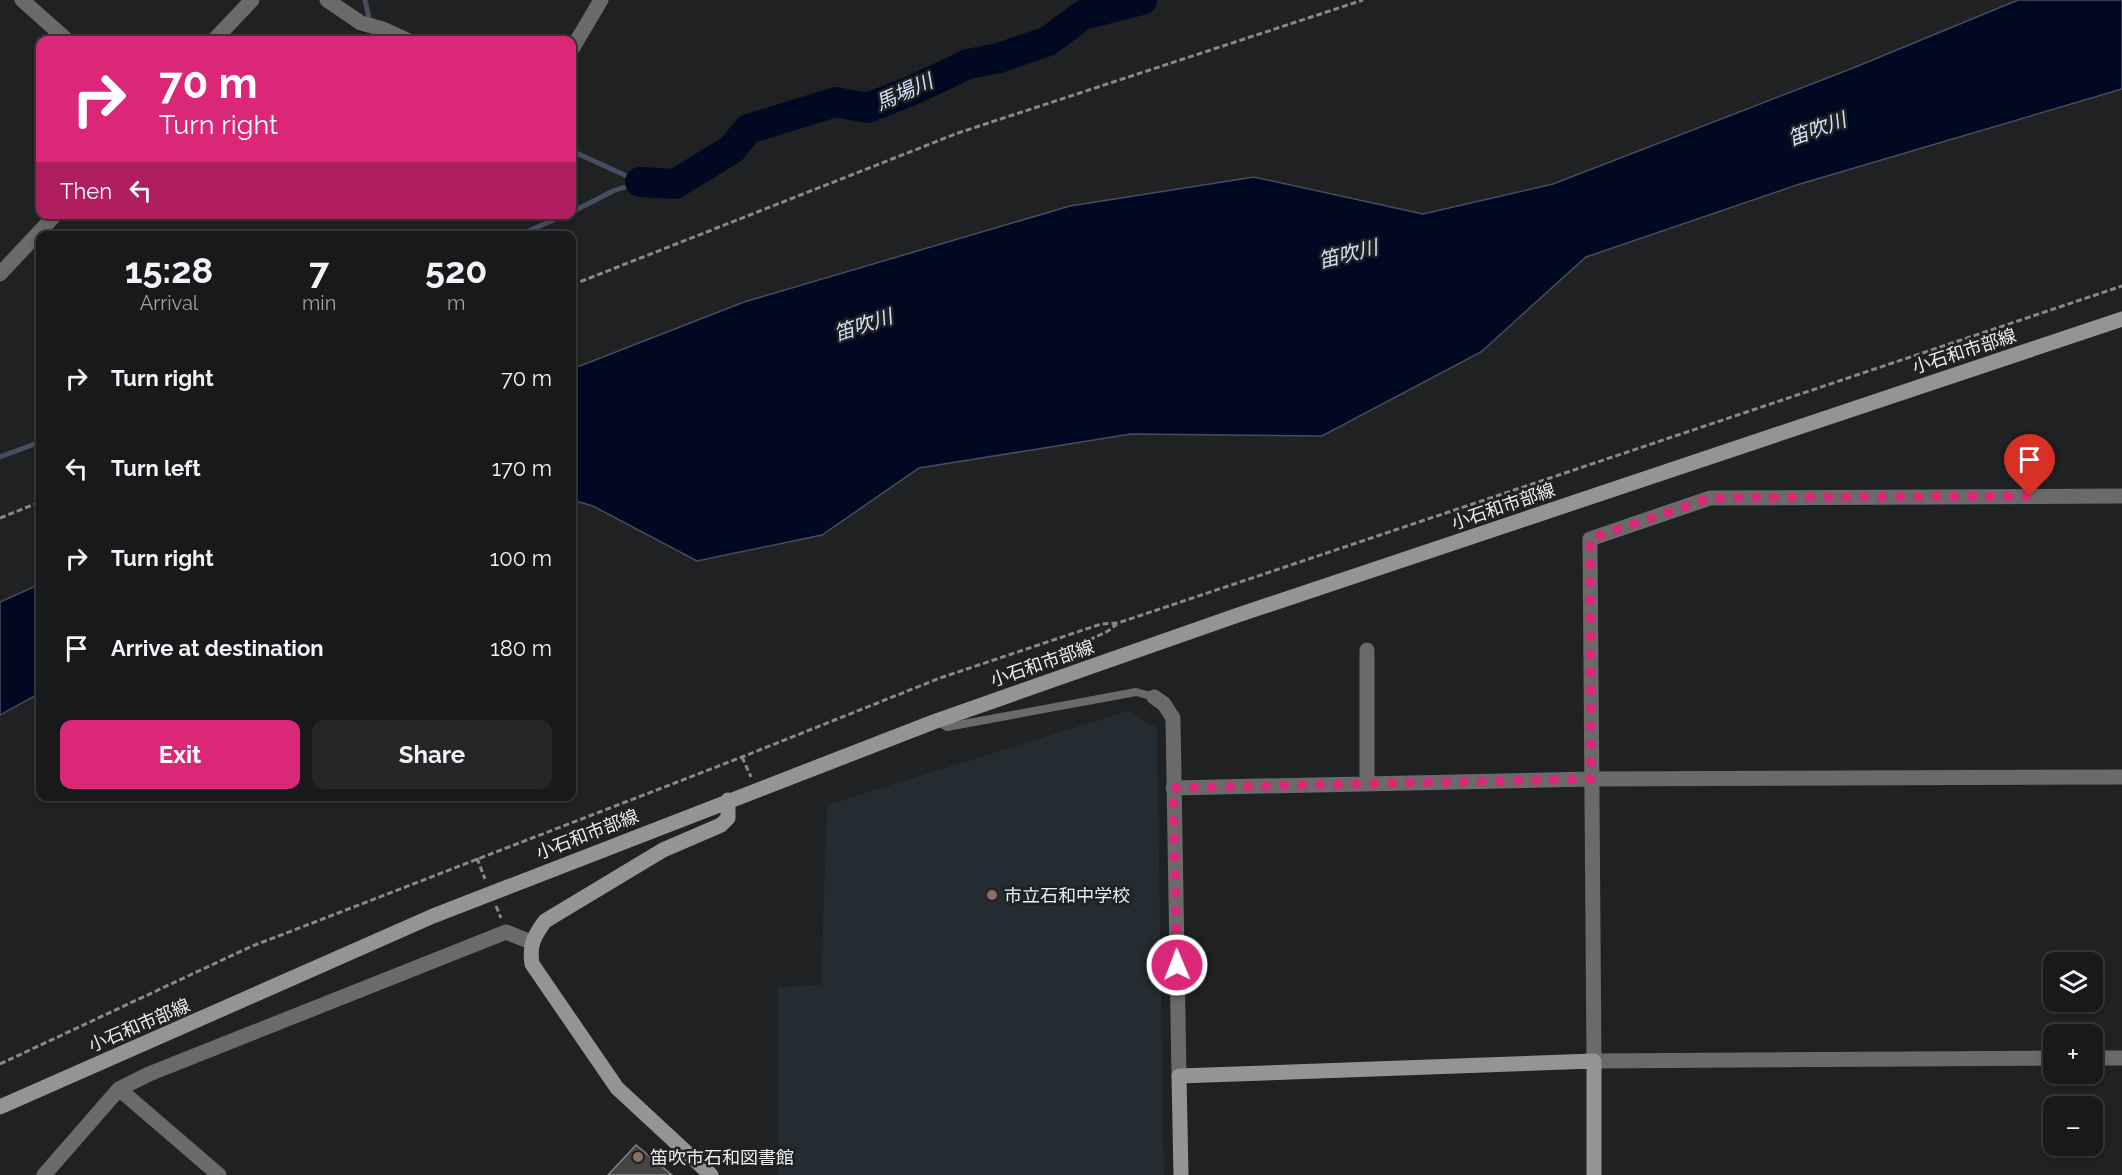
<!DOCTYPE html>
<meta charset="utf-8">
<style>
:root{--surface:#17191a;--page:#242627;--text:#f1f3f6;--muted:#9ea0a2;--line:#363839;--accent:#db2777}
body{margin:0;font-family:Raleway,"Noto Sans JP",sans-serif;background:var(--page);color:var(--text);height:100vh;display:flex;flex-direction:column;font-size:22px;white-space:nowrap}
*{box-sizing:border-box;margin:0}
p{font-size:20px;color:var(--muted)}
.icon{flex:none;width:33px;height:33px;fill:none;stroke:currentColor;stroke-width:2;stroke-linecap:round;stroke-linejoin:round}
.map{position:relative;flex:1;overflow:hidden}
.details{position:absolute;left:36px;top:231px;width:540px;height:570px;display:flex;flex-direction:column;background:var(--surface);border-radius:12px;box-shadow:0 3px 9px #0003,0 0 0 2px var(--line)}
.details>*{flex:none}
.guide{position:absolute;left:36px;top:36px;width:540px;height:183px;border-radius:12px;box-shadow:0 3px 9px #0003,0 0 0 2px var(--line);background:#db2777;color:#fff;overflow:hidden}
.buttons{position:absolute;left:2043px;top:952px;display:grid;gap:12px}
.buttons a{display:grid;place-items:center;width:60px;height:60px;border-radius:12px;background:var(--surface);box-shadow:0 3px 9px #0003,0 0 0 2px var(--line);font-size:30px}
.pin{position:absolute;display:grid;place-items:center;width:51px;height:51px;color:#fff;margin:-62px -26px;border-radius:50% 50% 50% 0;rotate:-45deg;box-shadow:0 0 6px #0007}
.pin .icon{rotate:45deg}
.me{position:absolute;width:66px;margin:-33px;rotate:359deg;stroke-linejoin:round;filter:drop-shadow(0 0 4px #0008)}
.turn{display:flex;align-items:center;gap:21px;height:126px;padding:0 24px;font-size:27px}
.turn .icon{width:78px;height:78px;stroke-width:2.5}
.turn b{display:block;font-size:42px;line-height:51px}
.then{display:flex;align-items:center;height:57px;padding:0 24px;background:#0003;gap:12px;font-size:22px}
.eta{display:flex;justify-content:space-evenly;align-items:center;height:102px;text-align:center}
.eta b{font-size:36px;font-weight:700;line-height:42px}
.action{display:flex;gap:12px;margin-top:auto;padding:12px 24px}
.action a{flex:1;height:69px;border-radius:12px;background:var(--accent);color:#fff;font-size:24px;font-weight:700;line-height:69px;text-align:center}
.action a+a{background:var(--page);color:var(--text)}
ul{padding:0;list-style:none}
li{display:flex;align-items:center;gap:18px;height:90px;padding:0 24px}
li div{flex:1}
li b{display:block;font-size:22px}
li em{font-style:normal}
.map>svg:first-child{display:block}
.built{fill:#242b31}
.water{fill:#000822;stroke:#474d5f;stroke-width:1.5}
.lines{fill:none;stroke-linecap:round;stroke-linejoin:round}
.stream{stroke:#474d5f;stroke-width:5}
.river{stroke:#000822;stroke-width:30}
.building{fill:#474543;stroke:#848180;stroke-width:1.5}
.path{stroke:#87888a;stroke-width:3;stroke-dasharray:6 3;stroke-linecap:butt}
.lane{stroke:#6b6a69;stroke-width:8}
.street{stroke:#6b6a69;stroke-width:15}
.secondary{stroke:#969493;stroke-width:15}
.route{stroke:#db2777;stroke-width:10;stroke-dasharray:0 18}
.education-dot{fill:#8d6e63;stroke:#1f2123;stroke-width:2}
.labels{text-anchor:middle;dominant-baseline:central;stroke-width:5;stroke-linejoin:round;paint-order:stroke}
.street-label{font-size:18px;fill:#ecedee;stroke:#1f2123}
.poi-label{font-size:18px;fill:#ecedee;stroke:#1f2123;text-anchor:start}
.water-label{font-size:20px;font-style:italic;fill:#d1e2f9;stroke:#1f2123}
</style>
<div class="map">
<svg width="2122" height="1175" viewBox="0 0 2122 1175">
<rect width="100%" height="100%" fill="#1f2123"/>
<!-- built -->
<path class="built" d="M1127,711L1157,728L1164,1175H778V987L821,985L827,805Z"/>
<!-- water -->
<path class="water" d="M2018,0H2122V89L1800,184L1586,257L1481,352L1322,436L1131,434L919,468L822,535L697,561L593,506L572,500V369L744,302L1070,206L1254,177L1423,214L1553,184L1853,68Z
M40,584V693L0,715V602Z"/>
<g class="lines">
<!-- stream -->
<path class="stream" d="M365,0L370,22
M376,32L386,40
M572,151L640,182
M572,212L613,191L640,182
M518,236L566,214
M0,457L40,442"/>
<!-- river -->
<path class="river" d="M640,182L675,184L732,149L748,129L836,102L867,108L911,91L968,64L999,58L1048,41L1083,15L1142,0"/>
</g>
<!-- building -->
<path class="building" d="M636,1145L672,1175H608Z"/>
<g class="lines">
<!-- path -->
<path class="path" d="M572,285L958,133L1363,0
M0,518L40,502
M1016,675L1108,631L1117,624
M742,757L751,777
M477,858L485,879
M496,906L501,918
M0,1064L250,947L742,757L940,678L1101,624L1118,623L2122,286"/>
<!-- lane -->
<path class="lane" d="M937,721L947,727L1136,692L1154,697"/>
<!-- street -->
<path class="street" d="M22,0L67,40
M327,0L361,23L383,29L407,40
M214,40L252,0
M572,49L601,0
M0,274L56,214
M1154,697L1164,704L1173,718L1179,1076
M1367,784V650
M1173,788L1591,779L2122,777
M2054,1058L1594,1061L1590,539L1710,498L2122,496
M2092,1058H2122
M119,1089L219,1175
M44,1175L119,1089L149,1074L506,932L531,942"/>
<!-- secondary -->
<path class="secondary" d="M0,1107L433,916L936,721L1238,615L2122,319
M711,1175L617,1088L532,964C529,945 534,936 545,921L663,850L721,825L728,818V800
M1181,1175L1179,1076L1594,1061V1175"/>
</g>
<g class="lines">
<!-- route -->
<path class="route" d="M1177,965L1173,788L1591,779L1590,539L1710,498L2030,496"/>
</g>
<!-- markers -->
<g class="education-dot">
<circle cx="992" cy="895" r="6"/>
<circle cx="638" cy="1157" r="6"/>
</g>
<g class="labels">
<!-- street labels -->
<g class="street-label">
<text transform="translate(1964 351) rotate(-18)">小石和市部線</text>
<text transform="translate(1503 506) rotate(-19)">小石和市部線</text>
<text transform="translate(1042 663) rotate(-19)">小石和市部線</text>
<text transform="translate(587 834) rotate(-21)">小石和市部線</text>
<text transform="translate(139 1025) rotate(-23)">小石和市部線</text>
</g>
<!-- poi labels -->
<g class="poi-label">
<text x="1004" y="895">市立石和中学校</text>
<text x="650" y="1157">笛吹市石和図書館</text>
</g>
<!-- water labels -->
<g class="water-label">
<text transform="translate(904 92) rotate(-24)">馬場川</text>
<text transform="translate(1817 129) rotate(-20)">笛吹川</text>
<text transform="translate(1348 254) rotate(-14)">笛吹川</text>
<text transform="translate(863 325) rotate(-18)">笛吹川</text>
</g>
</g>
</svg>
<div class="buttons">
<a><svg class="icon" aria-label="layers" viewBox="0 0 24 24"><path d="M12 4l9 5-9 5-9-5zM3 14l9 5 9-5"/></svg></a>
<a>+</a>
<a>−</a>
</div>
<div class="pin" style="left:2030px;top:496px;background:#d93025"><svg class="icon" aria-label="arrive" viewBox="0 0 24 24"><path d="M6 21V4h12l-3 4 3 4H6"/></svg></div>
<svg class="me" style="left:1177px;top:965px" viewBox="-20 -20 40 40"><circle r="17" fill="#db2777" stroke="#fff" stroke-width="3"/><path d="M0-11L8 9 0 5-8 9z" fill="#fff"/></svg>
<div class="guide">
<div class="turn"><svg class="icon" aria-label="right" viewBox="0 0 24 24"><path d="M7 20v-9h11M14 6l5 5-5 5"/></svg><div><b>70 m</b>Turn right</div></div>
<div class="then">Then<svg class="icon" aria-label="left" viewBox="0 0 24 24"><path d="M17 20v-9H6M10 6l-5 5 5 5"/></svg></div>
</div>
<section class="details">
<div class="eta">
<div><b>15:28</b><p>Arrival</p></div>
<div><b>7</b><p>min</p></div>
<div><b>520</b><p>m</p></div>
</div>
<ul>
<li><svg class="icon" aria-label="right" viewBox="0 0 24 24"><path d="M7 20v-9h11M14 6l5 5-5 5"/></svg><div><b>Turn right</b></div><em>70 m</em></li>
<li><svg class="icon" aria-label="left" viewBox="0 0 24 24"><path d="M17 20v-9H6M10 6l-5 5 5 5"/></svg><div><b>Turn left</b></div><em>170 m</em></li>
<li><svg class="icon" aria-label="right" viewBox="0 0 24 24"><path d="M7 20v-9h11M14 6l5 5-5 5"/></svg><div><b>Turn right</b></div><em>100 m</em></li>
<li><svg class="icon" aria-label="arrive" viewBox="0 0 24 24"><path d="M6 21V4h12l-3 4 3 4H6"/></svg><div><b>Arrive at destination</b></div><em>180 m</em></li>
</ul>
<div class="action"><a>Exit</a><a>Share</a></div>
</section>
</div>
